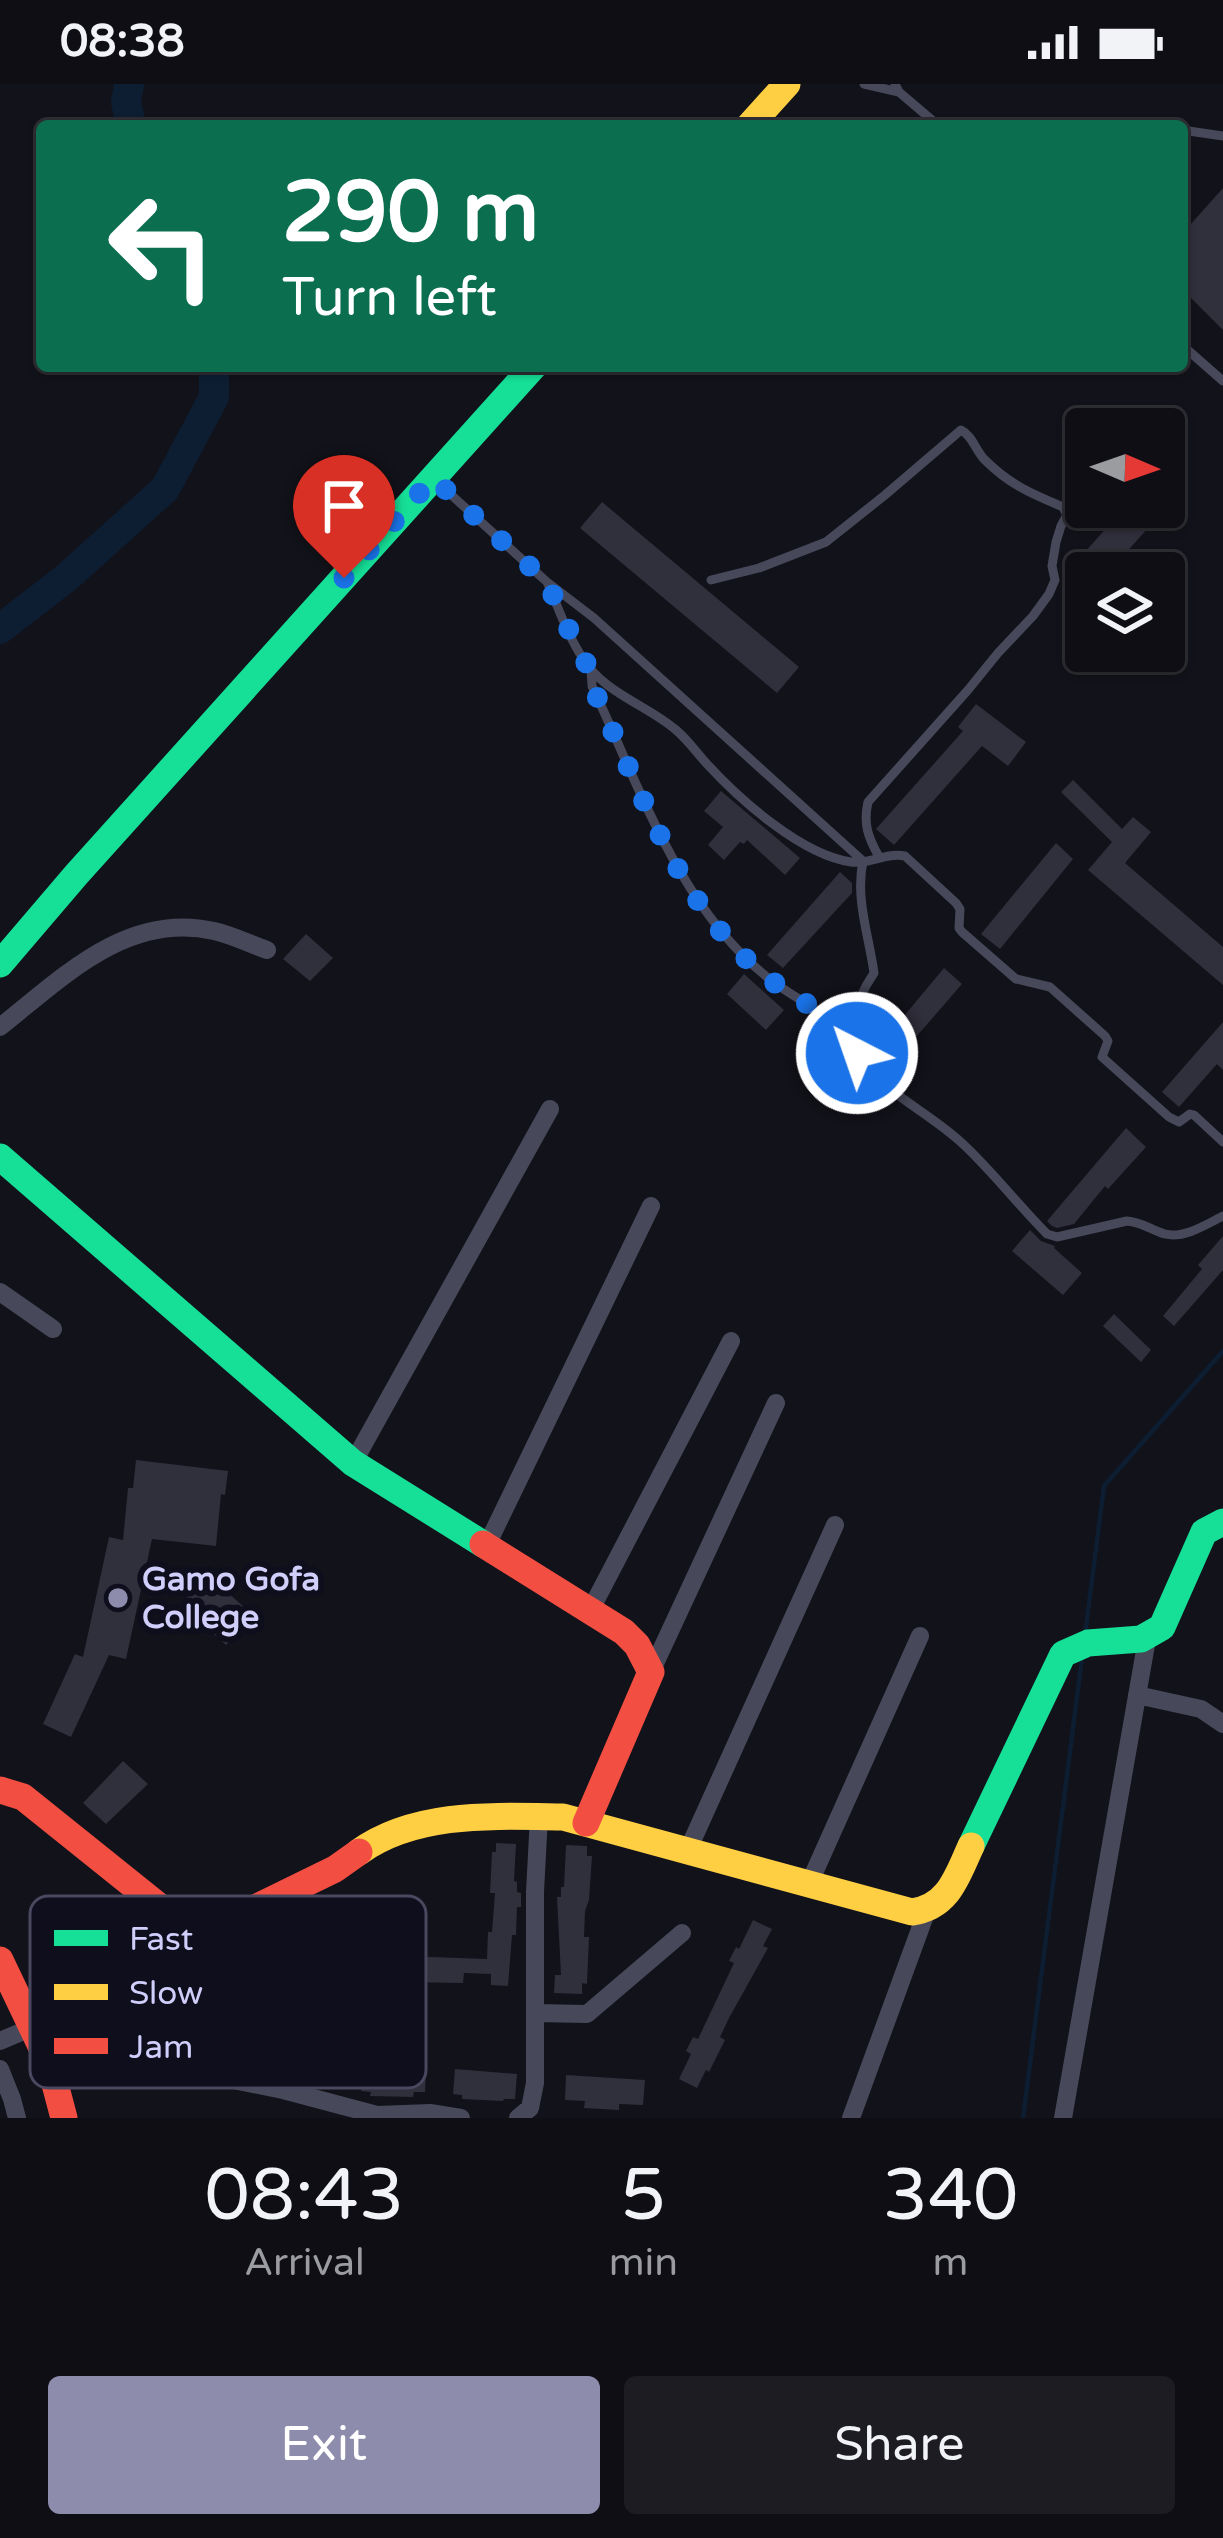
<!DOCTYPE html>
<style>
:root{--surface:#0e0e14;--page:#1c1c22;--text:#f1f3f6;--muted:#9b9ca0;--line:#2e2e34;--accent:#8e8cac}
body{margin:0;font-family:"Varela Round",sans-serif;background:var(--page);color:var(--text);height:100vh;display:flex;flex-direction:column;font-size:45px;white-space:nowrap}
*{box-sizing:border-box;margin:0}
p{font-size:39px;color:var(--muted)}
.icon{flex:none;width:66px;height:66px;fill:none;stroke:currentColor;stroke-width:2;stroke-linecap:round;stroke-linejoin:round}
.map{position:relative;height:2034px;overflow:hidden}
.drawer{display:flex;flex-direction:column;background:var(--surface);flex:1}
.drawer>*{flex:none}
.top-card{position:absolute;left:36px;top:36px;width:1152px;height:252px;border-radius:12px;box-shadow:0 3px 9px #0004,0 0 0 3px var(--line);background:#0b6e4f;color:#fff;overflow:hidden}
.needle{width:78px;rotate:92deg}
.tools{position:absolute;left:1065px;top:324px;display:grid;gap:24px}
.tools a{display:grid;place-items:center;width:120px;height:120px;border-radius:12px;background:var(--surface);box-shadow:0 3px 9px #0004,0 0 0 3px var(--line);font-size:60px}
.pin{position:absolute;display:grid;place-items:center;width:102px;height:102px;color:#fff;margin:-123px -51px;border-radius:50% 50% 50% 0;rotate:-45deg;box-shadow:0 0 12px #0007}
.pin .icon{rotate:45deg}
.me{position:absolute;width:132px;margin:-66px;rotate:319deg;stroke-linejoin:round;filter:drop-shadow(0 0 9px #0008)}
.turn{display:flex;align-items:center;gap:42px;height:252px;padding:0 48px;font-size:54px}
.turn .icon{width:156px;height:156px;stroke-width:2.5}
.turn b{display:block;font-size:84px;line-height:102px}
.eta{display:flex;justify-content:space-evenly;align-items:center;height:204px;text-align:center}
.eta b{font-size:72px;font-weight:600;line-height:84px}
.action{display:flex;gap:24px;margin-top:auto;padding:24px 48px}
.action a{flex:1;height:138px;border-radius:12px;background:var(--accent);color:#fff;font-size:48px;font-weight:600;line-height:138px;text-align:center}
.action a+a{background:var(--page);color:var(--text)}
.status{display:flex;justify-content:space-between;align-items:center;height:84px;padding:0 60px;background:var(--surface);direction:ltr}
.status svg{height:33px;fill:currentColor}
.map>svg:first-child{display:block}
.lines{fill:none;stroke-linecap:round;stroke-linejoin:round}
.stream{stroke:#0d1e33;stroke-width:4.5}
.river{stroke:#0d1e33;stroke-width:30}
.building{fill:#302f3c}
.lane{stroke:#474859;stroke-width:9}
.street{stroke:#474859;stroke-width:18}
.fast{stroke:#16e098;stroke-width:27}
.slow{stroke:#ffcf43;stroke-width:27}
.jam{stroke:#f24e42;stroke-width:27}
.route{stroke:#1a73e8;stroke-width:21;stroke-dasharray:0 37.8}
.poi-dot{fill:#8e8cac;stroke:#0f0e1d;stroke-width:4.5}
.labels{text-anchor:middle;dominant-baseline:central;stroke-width:12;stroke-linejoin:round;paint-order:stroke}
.poi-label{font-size:33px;font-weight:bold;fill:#d0cefa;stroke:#0f0e1d;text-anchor:start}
.key{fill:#0f0e1d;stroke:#49485f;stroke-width:3}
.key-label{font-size:33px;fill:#d0cefa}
</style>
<div class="status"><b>08:38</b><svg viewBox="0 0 49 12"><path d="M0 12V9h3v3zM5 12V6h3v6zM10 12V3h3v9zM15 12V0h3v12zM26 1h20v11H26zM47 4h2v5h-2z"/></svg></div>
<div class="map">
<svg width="1223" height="2034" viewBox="0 0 1223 2034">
<rect width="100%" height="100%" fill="#12121a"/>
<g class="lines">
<!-- stream -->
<path class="stream" d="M1085,1551L1104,1402L1223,1267
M1023,2034L1082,1574"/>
<!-- river -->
<path class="river" d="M129,0L126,18L131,42
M0,545L66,494L165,405L214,313V282"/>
</g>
<!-- building -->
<path class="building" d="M1223,104V246L1182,205V150Z
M1164,379L1187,400L1108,489H1090L1077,477L1125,423H1164Z
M602,418L799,583L777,609L580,444Z
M976,620L1026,658L1008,682L982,662L894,761L876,745L963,647L958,643Z
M1073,696L1122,745L1133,733L1151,748L1125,779L1223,863V901L1088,786L1112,758L1061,708Z
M721,707L800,774L785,791L747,756L744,760L740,758L724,776L708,761L723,743L704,727Z
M1056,759L1073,775L1000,865L981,850Z
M840,788L852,799V809L783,884L767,871Z
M306,850L333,874L310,897L283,875Z
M944,884L962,900L890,983L874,968Z
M744,890L784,926L766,946L727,910Z
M1223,938V986L1217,980L1179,1023L1162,1008Z
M833,965L871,1005L850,1025L812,986Z
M1126,1044L1146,1063L1108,1105L1105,1102L1074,1140L1057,1144L1052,1142L1047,1137Z
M1030,1146L1041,1157L1055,1162L1054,1164L1082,1189L1063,1211L1012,1167Z
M1223,1152V1186L1174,1242L1163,1232L1202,1185L1198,1181Z
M1114,1230L1151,1266L1141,1278L1103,1242Z
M136,1376L228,1387L225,1411L221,1410L216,1462L152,1455L126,1575L109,1571L71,1653L43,1640L75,1570L83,1573L109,1453L123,1456L128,1404H133Z
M208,1491L254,1532L226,1561L181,1520Z
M123,1677L148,1700L106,1740L83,1719Z
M496,1759L516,1760L514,1797L517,1798V1808L521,1809V1823H517L516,1851H512L508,1902L491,1901V1890L464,1889L463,1899L402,1898V1895L355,1891L350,1991H328V1969H325L327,1932L331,1933L332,1890L324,1889L326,1870H335V1866L376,1868V1873L403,1874V1872L487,1875L488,1848H492L495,1809H490L492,1768H496Z
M566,1761L587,1762V1772H592L589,1816L585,1827L584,1853H589L587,1900L582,1899V1910L554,1909L555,1891H561L557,1813H561V1803H564Z
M753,1836L772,1845L763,1862L768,1864L729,1934L720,1953L725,1956L709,1988L706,1986L697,2004L679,1995L691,1970L686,1967L693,1953L698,1955L734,1879L729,1877L736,1863L739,1865Z
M363,1982L426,1985L425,2008H414L413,2013L370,2012L371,2008L361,2007Z
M455,1985L517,1990L515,2015H504L503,2017L462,2015V2011L453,2010Z
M566,1991L645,1996L643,2021L619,2020V2026L584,2024L585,2017L565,2016Z"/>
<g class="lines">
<!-- lane -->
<path class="lane" d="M864,0L899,8
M895,0L899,8L939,42
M1182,46L1223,52
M1182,261L1223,297
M437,398L547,498L594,534L863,777
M711,496L759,484L826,458L885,411L961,346C973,352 975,366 985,376C1010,401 1032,410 1063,423L1067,431L1061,442L1056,458L1052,482L1055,496L1049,510L1033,532L998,569L968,606L868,718C863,740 868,753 879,773
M547,498C558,522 567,551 582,573C604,610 646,620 676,646C688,656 697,669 707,680C740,716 802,771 851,778C869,781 886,768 905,772L956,819L960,825L959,844L962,848L1016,895L1050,903L1105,952L1108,957L1102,973L1169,1033L1179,1038L1190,1030L1194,1031L1223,1058
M591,585L592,602C639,701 679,823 767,893C793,914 825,929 853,948
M863,777C855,815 869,852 874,889C810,984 907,1007 963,1060C993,1088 1018,1121 1047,1150L1057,1153L1127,1137C1142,1138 1151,1146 1165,1150C1184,1155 1207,1140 1223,1132"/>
<!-- street -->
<path class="street" d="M0,943C62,894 127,827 214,847C232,851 250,860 267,866
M0,1208L53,1245
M353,1379L550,1025
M486,1463L651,1122
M590,1527L731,1257
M651,1588L776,1319
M1137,1611L1201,1625L1223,1640
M688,1766L835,1441
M809,1800L920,1552
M535,1929L587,1930L682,1849
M0,1957L33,1943
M140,1977L191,1834
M50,1981L140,1977L283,2006L377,2031L430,2029L461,2034
M0,1985L12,2015L17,2034
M518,2034L530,2024L535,1999V1808L539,1732
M851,2034L927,1826
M1063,2034L1147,1555"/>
<!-- fast -->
<path class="fast" d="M0,880L76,791L534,282
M0,1073L353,1379L483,1460
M971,1762L1063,1570L1088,1559L1141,1555L1162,1543L1204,1448L1223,1438"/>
<!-- slow -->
<path class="slow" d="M749,42L787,0
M359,1768C416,1727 496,1732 563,1733L912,1828C949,1823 957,1792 971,1762"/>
<!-- jam -->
<path class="jam" d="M483,1460L624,1548L637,1561L651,1588L586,1739
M0,1706L23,1713L170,1831L191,1834L247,1828L335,1785L359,1768
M0,1876L50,1981L64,2034"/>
</g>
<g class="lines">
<!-- route -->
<path class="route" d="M344,494L433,394L547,498L582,574L591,585L592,602C640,702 677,822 767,893C793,914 825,929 853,948L857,969"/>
</g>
<!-- markers -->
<circle class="poi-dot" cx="118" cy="1514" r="12"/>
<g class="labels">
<!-- poi labels -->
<g class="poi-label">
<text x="142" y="1495">Gamo Gofa<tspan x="142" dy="38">College</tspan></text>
</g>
</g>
<!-- legend -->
<rect x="30" y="1812" width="396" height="192" rx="18" class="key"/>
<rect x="54" y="1846" width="54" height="16" fill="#16e098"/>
<rect x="54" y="1900" width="54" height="16" fill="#ffcf43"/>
<rect x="54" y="1954" width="54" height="16" fill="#f24e42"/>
<g class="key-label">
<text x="129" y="1866">Fast</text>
<text x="129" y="1920">Slow</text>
<text x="129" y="1974">Jam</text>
</g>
</svg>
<div class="tools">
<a><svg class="needle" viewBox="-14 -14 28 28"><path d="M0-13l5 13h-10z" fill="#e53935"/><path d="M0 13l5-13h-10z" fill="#9b9ca0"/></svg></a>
<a><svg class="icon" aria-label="layers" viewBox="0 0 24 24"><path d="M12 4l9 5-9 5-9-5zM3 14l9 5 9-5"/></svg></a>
</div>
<div class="pin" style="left:344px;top:494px;background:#d93025"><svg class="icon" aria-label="arrive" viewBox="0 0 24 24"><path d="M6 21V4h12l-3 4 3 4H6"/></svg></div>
<svg class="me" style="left:857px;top:969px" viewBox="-20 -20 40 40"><circle r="17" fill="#1a73e8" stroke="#fff" stroke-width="3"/><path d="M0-11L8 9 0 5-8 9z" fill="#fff"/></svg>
<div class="top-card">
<div class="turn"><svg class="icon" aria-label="left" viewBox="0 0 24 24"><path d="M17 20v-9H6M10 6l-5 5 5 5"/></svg><div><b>290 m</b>Turn left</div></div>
</div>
</div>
<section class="drawer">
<div class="eta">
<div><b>08:43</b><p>Arrival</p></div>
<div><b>5</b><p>min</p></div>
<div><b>340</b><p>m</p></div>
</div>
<div class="action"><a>Exit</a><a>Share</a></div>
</section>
